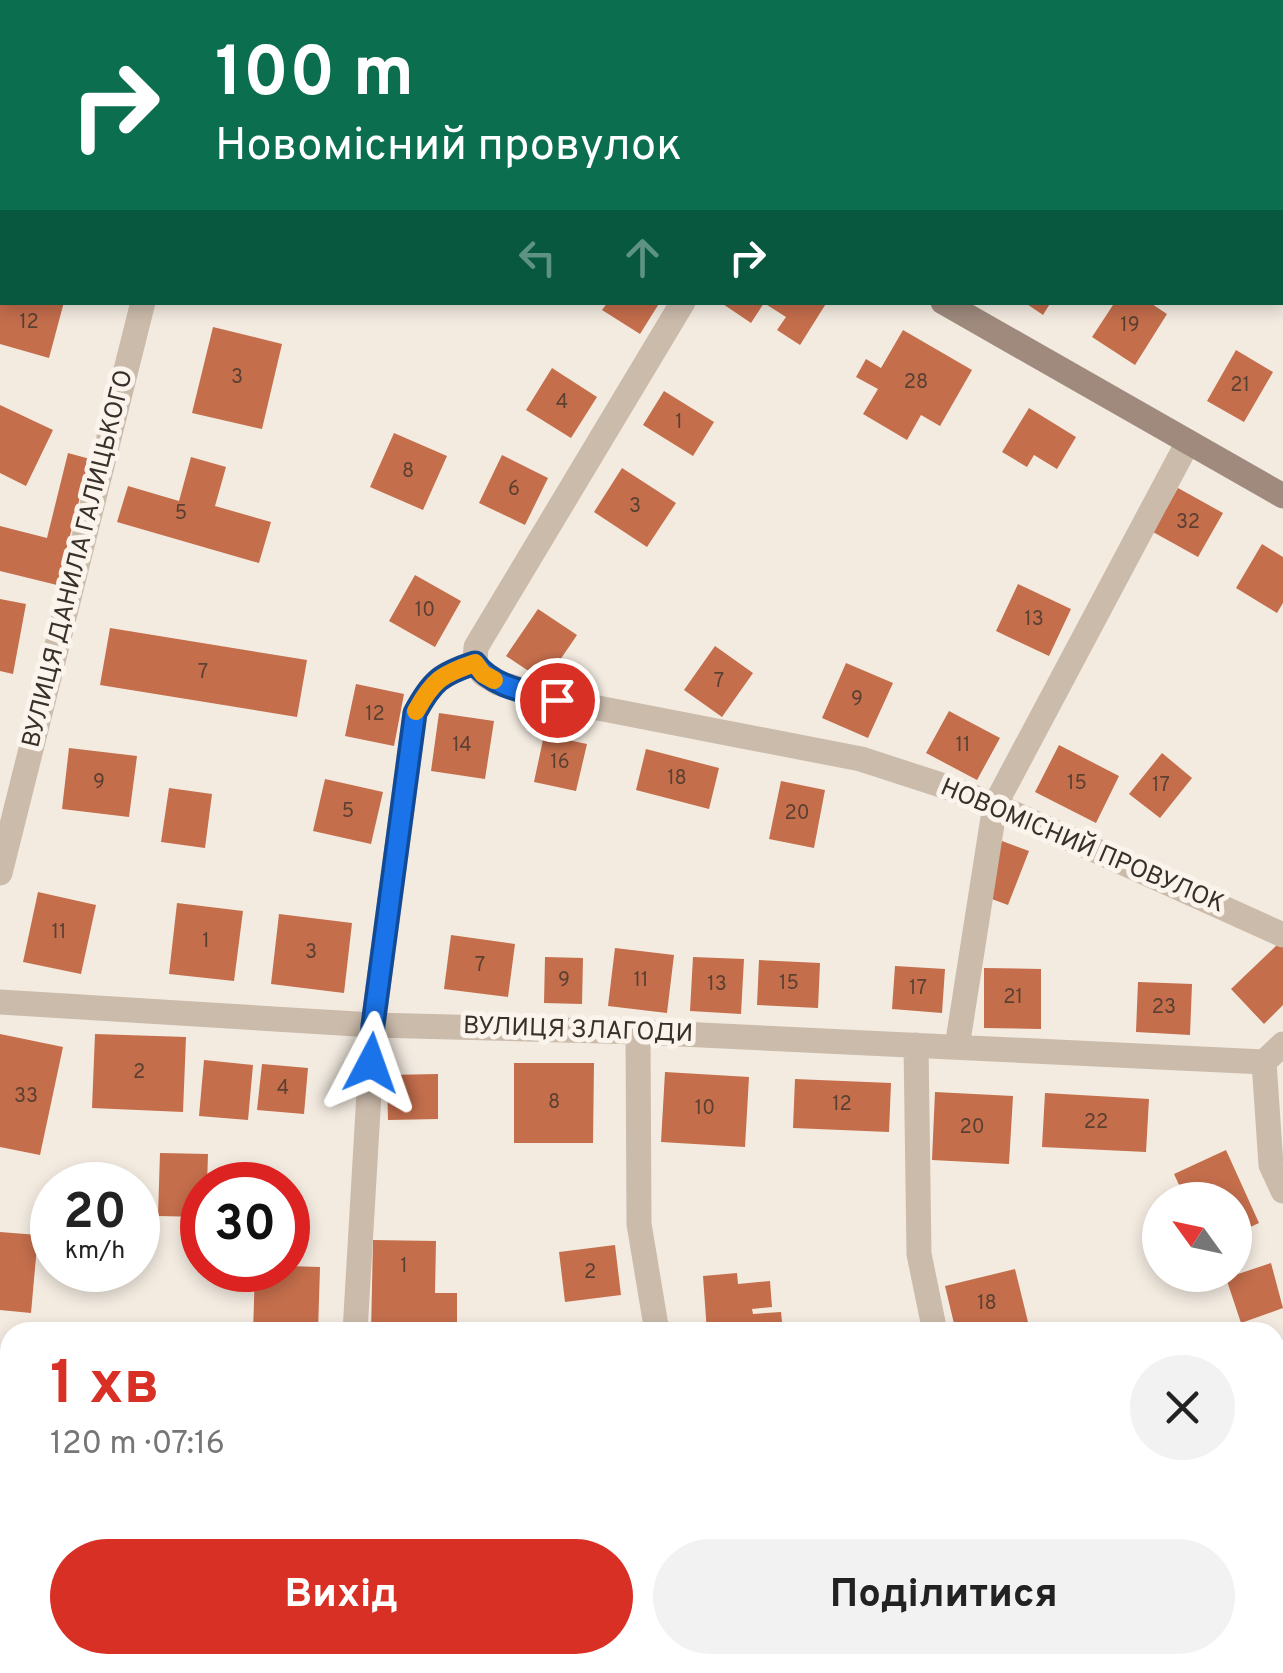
<!DOCTYPE html>
<html lang="uk">
<meta charset="utf-8">
<style>
:root{--surface:#fff;--page:#f2f2f2;--text:#222;--muted:#767676;--accent:#d93025}
body{margin:0;font-family:Overpass,sans-serif;background:var(--page);color:var(--text);height:100vh;display:flex;flex-direction:column;font-size:38px;white-space:nowrap}
*{box-sizing:border-box;margin:0}
p{font-size:32px;color:var(--muted)}
.icon{flex:none;width:55px;height:55px;fill:none;stroke:currentColor;stroke-width:2;stroke-linecap:round;stroke-linejoin:round}
.map{position:relative;flex:1;overflow:hidden}
.side{position:absolute;left:0px;top:1322px;width:1285px;height:352px;display:flex;flex-direction:column;background:var(--surface);border-radius:30px 30px 0 0;box-shadow:0 5px 15px #0003}
.side>*{flex:none}
.guide{position:absolute;left:0px;top:0px;width:1285px;height:305px;box-shadow:0 5px 15px #0003;background:#0b6e4f;color:#fff;overflow:hidden}
.needle{width:65px;rotate:303deg}
.tools{position:absolute;left:1142px;top:1182px;display:grid;gap:20px}
.tools a{display:grid;place-items:center;width:110px;height:110px;border-radius:50%;background:var(--surface);box-shadow:0 5px 15px #0003;font-size:50px}
.speed{position:absolute;left:30px;top:1162px;display:flex;gap:20px;font-size:50px;font-weight:700;text-align:center}
.speed>*{display:grid;place-content:center;width:130px;height:130px;border-radius:50%;background:var(--surface);box-shadow:0 5px 15px #0003;line-height:1}
.speed small{font-size:25px;font-weight:400}
.speed .limit{border:15px solid #d22;background:#fff;color:#111}
.pin{position:absolute;display:grid;place-items:center;width:85px;height:85px;color:#fff;margin:-42px;border:5px solid #fff;border-radius:50%;box-shadow:0 2px 10px #0007}
.me{position:absolute;width:110px;margin:-55px;rotate:4deg;stroke-linejoin:round;filter:drop-shadow(0 0 8px #0008)}
.turn{display:flex;align-items:center;gap:35px;height:210px;padding:0 50px;font-size:45px}
.turn .icon{width:130px;height:130px;stroke-width:2.5}
.turn b{display:block;font-size:70px;line-height:85px}
.lanes{display:flex;align-items:center;height:95px;padding:0 50px;background:#0003;justify-content:center;gap:50px;direction:ltr}
.lanes .off{opacity:.35}
.round{display:grid;place-items:center;flex:none;width:105px;height:105px;border-radius:52px;background:var(--page)}
.head{display:flex;align-items:center;justify-content:space-between;height:170px;padding:0 50px}
h1{font-size:60px;font-weight:700;line-height:75px;color:var(--accent)}
.primary-button{display:flex;gap:20px;margin-top:auto;padding:20px 50px}
.primary-button a{flex:1;height:115px;border-radius:60px;background:var(--accent);color:#fff;font-size:40px;font-weight:700;line-height:115px;text-align:center}
.primary-button a+a{background:var(--page);color:var(--text)}
.map>svg:first-child{display:block}
.building{fill:#c46e4c}
.lines{fill:none;stroke-linecap:round;stroke-linejoin:round}
.minor{stroke:#cbbbab;stroke-width:25}
.secondary{stroke:#9f8a7d;stroke-width:25}
.route-casing{stroke:#114b97;stroke-width:25}
.route{stroke:#1a73e8;stroke-width:18}
.slow{stroke:#f59e0b;stroke-width:18}
.labels{text-anchor:middle;dominant-baseline:central;stroke-width:10;stroke-linejoin:round;paint-order:stroke}
.number-label{font-size:20px;fill:#5c4032}
.street-label{font-size:25px;fill:#39302a;stroke:#faf4ec}
</style>
<div class="map">
<svg width="1283" height="1673" viewBox="0 0 1283 1673">
<rect width="100%" height="100%" fill="#f3ebe0"/>
<!-- building -->
<path class="building" d="M0,302H64L49,358L0,344Z
M608,302H660L640,334L602,310Z
M720,302H827L800,345L777,330L786,317L764,303L751,323Z
M1024,302H1051L1043,315Z
M1115,302H1149L1167,314L1135,365L1092,337Z
M213,327L282,344L262,429L192,413Z
M903,330L972,370L940,426L921,415L907,440L863,414L878,389L856,377L866,359L881,368Z
M1236,350L1273,372L1244,422L1207,401Z
M552,368L597,397L571,438L526,410Z
M664,391L714,422L693,456L643,425Z
M0,405L53,430L26,486L0,473Z
M1029,408L1076,437L1057,469L1034,455L1027,467L1002,452Z
M394,433L447,456L423,510L370,487Z
M68,453L90,459L57,585L0,571V526L47,538Z
M502,455L548,478L525,525L479,503Z
M191,457L226,467L215,506L271,522L259,563L117,522L128,486L179,501Z
M622,468L676,503L647,547L594,512Z
M1178,488L1223,513L1198,557L1153,532Z
M1262,544L1283,557V603L1277,613L1236,588Z
M415,575L461,601L435,647L389,621Z
M1018,584L1071,609L1049,656L996,631Z
M0,599L26,604L13,674L0,671Z
M538,609L577,635L545,682L506,656Z
M110,628L307,660L297,717L100,685Z
M715,646L753,673L722,717L684,690Z
M846,663L893,683L868,738L822,718Z
M356,684L404,694L394,746L345,736Z
M949,711L1000,738L977,780L926,753Z
M439,713L494,721L485,779L431,771Z
M544,735L587,744L576,791L534,782Z
M1059,745L1119,776L1096,823L1035,792Z
M69,748L137,756L129,817L62,809Z
M646,749L719,768L709,809L636,790Z
M1162,753L1192,778L1160,818L1129,794Z
M325,779L383,792L371,844L313,831Z
M781,781L825,790L814,848L769,839Z
M169,788L212,794L205,848L161,842Z
M1002,841L1029,851L1008,905L981,895Z
M38,892L96,905L81,974L23,962Z
M177,903L243,911L234,981L169,974Z
M279,914L352,923L344,993L271,984Z
M451,935L515,944L508,997L444,989Z
M1279,943L1283,947V1005L1264,1024L1231,989Z
M615,948L674,955L667,1013L608,1006Z
M545,957L583,958L582,1004L544,1003Z
M693,957L744,959L741,1014L690,1011Z
M759,960L820,963L818,1008L757,1005Z
M895,966L945,969L942,1013L892,1009Z
M984,968L1041,969V1029L984,1028Z
M1138,982L1192,984L1190,1035L1136,1032Z
M0,1034L63,1047L40,1155L0,1147Z
M95,1034L186,1037L183,1112L92,1108Z
M204,1060L253,1065L248,1120L199,1116Z
M514,1063H594L593,1143H514Z
M262,1064L308,1068L304,1114L257,1110Z
M665,1072L749,1077L745,1147L661,1142Z
M438,1074V1119L388,1120L387,1075Z
M795,1079L891,1083L889,1132L793,1128Z
M935,1092L1013,1096L1009,1164L932,1160Z
M1045,1093L1149,1099L1146,1152L1042,1147Z
M1226,1150L1259,1223L1235,1234V1200H1186L1174,1174Z
M160,1153L208,1154L207,1185H202V1217L158,1216Z
M0,1232L38,1235L31,1313L0,1310Z
M373,1240L436,1241L435,1293H457V1332H371Z
M615,1245L621,1295L565,1302L559,1252Z
M1271,1263L1283,1308L1241,1323L1226,1278Z
M288,1266L320,1267L318,1332H253L255,1270H288Z
M1015,1269L1028,1322L986,1332H956L945,1286Z
M737,1273L738,1284L770,1281L772,1307L752,1309L753,1314L781,1312L783,1332H707L703,1276Z
M1283,1350V1405L1275,1410V1354Z
M0,1361L10,1362V1409L0,1408Z
M10,1458V1490L0,1491V1459Z
M10,1511V1543L0,1545V1513Z
M10,1556V1592L0,1593V1557Z
M356,1665H421V1673H356Z
M652,1665H677L678,1673H623V1670Z
M970,1665H989L992,1673H947Z
M1043,1665H1150L1151,1666L1130,1673H1046Z"/>
<g class="lines">
<!-- minor -->
<path class="minor" d="M218,2L219,0
M449,2L450,0
M683,302L476,647L475,663L483,674L498,683L557,700L861,759L938,784L995,805L1283,935
M0,873L143,302
M0,1002L373,1025L638,1032L1264,1062L1271,1165L1283,1191
M638,1032L639,1224L657,1332
M916,1045L919,1254L935,1332
M957,1047L995,805L1188,442
M1264,1062L1283,1044
M355,1332L373,1025L415,713C432,681 440,674 475,663
M1275,1648L1283,1644
M714,1665L715,1673
M1219,1673L1237,1665"/>
<!-- secondary -->
<path class="secondary" d="M425,0L429,2
M943,302L1283,496"/>
</g>
<g class="lines">
<defs>
<path id="route" d="M371,1063L373,1025L415,713C432,681 441,674 475,663C493,688 529,692 557,700"/>
</defs>
<!-- route casing -->
<use href="#route" class="route-casing"/>
<!-- route -->
<use href="#route" class="route"/>
<!-- slow -->
<path class="slow" d="M416,711C433,680 442,674 475,663L483,674L494,680"/>
</g>
<g class="labels">
<!-- number labels -->
<g class="number-label">
<text x="29" y="323">12</text>
<text x="1130" y="326">19</text>
<text x="237" y="378">3</text>
<text x="916" y="383">28</text>
<text x="1240" y="386">21</text>
<text x="562" y="403">4</text>
<text x="679" y="423">1</text>
<text x="408" y="472">8</text>
<text x="514" y="490">6</text>
<text x="635" y="507">3</text>
<text x="181" y="514">5</text>
<text x="1188" y="523">32</text>
<text x="425" y="611">10</text>
<text x="1034" y="620">13</text>
<text x="203" y="673">7</text>
<text x="719" y="682">7</text>
<text x="857" y="700">9</text>
<text x="375" y="715">12</text>
<text x="462" y="746">14</text>
<text x="963" y="746">11</text>
<text x="560" y="763">16</text>
<text x="677" y="779">18</text>
<text x="99" y="783">9</text>
<text x="1077" y="784">15</text>
<text x="1161" y="786">17</text>
<text x="348" y="812">5</text>
<text x="797" y="814">20</text>
<text x="59" y="933">11</text>
<text x="206" y="942">1</text>
<text x="311" y="953">3</text>
<text x="480" y="966">7</text>
<text x="564" y="981">9</text>
<text x="641" y="981">11</text>
<text x="789" y="984">15</text>
<text x="717" y="985">13</text>
<text x="918" y="989">17</text>
<text x="1013" y="998">21</text>
<text x="1164" y="1008">23</text>
<text x="139" y="1073">2</text>
<text x="283" y="1089">4</text>
<text x="26" y="1097">33</text>
<text x="554" y="1103">8</text>
<text x="842" y="1105">12</text>
<text x="705" y="1109">10</text>
<text x="1096" y="1123">22</text>
<text x="972" y="1128">20</text>
<text x="404" y="1267">1</text>
<text x="590" y="1273">2</text>
<text x="987" y="1304">18</text>
</g>
<!-- street labels -->
<g class="street-label">
<text transform="translate(79 559) rotate(-76)">ВУЛИЦЯ ДАНИЛА ГАЛИЦЬКОГО</text>
<text transform="translate(1082 847) rotate(23)">НОВОМІСНИЙ ПРОВУЛОК</text>
<text transform="translate(578 1031) rotate(2)">ВУЛИЦЯ ЗЛАГОДИ</text>
</g>
</g>
</svg>
<div class="tools">
<a><svg class="needle" viewBox="-14 -14 28 28"><path d="M0-13l5 13h-10z" fill="#e53935"/><path d="M0 13l5-13h-10z" fill="#767676"/></svg></a>
</div>
<div class="speed"><div>20<small>km/h</small></div><div class="limit">30</div></div>
<div class="pin" style="left:557px;top:700px;background:#d93025"><svg class="icon" aria-label="arrive" viewBox="0 0 24 24"><path d="M6 21V4h12l-3 4 3 4H6"/></svg></div>
<svg class="me" style="left:371px;top:1063px" viewBox="-20 -20 40 40"><path d="M0-17L14 15 0 8-14 15z" fill="#1a73e8" stroke="#fff" stroke-width="4"/></svg>
<div class="guide">
<div class="turn"><svg class="icon" aria-label="right" viewBox="0 0 24 24"><path d="M7 20v-9h11M14 6l5 5-5 5"/></svg><div><b>100 m</b>Новомісний провулок</div></div>
<div class="lanes"><svg class="icon off" aria-label="left" viewBox="0 0 24 24"><path d="M17 20v-9H6M10 6l-5 5 5 5"/></svg><svg class="icon off" aria-label="ahead" viewBox="0 0 24 24"><path d="M12 20V5M6 11l6-6 6 6"/></svg><svg class="icon" aria-label="right" viewBox="0 0 24 24"><path d="M7 20v-9h11M14 6l5 5-5 5"/></svg></div>
</div>
<section class="side">
<div class="head"><div><h1>1 хв</h1><p>120 m · 07:16</p></div><a class="round"><svg class="icon" aria-label="close" viewBox="0 0 24 24"><path d="M6 6l12 12M18 6L6 18"/></svg></a></div>
<div class="primary-button"><a>Вихід</a><a>Поділитися</a></div>
</section>
</div>
